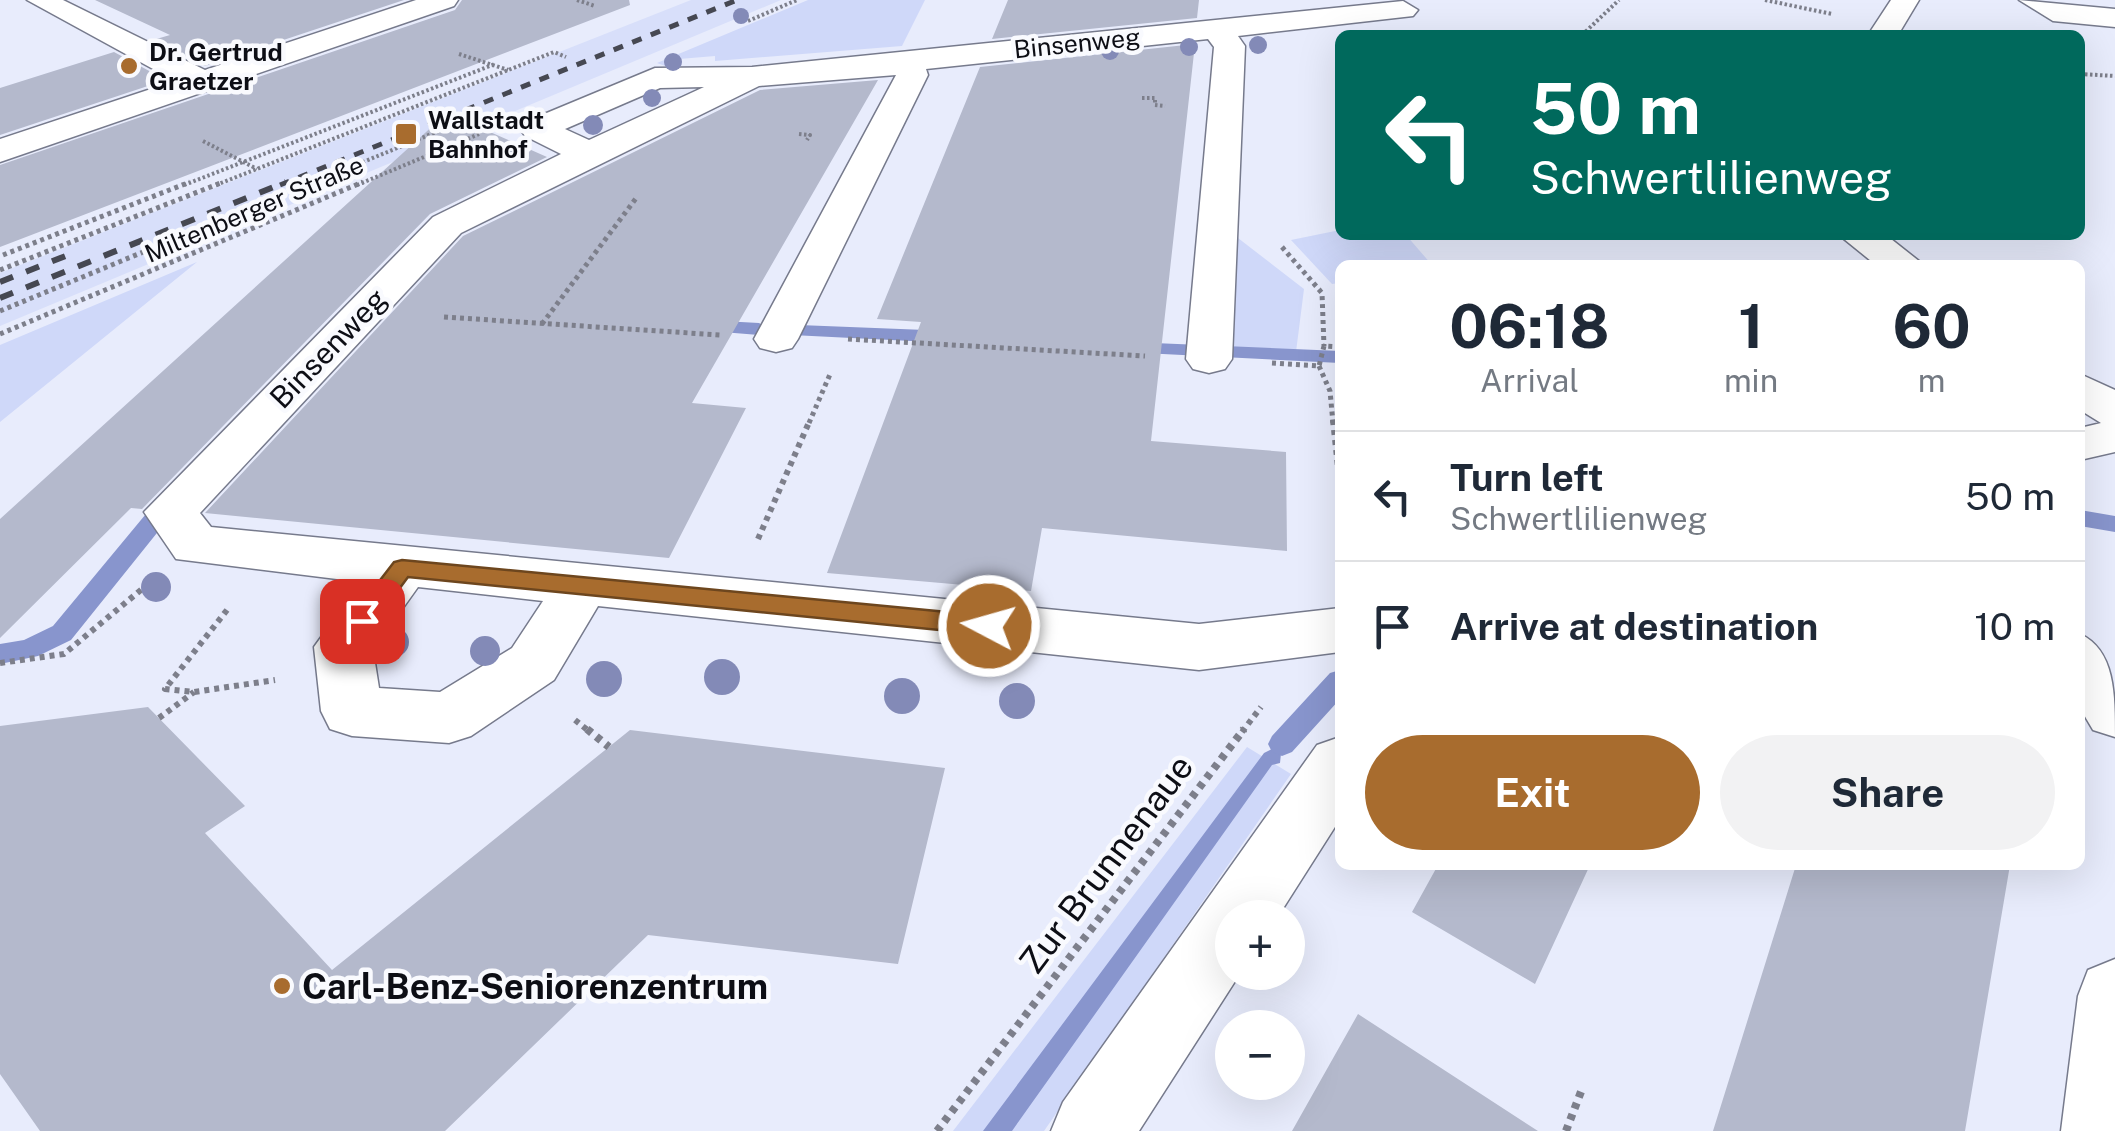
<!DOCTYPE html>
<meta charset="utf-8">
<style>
:root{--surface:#fff;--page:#f2f2f3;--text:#1f2937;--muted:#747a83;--line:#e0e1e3;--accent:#a86c2e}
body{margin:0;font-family:"Public Sans",sans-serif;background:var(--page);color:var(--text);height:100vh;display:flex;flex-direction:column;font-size:38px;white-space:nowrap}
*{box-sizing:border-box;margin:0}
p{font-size:32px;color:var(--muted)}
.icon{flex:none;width:55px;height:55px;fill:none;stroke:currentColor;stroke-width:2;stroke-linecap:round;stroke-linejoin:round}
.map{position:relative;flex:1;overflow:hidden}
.details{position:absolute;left:1335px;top:260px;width:750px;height:610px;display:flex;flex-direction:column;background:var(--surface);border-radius:15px;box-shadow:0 10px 40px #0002}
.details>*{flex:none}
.top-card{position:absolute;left:1335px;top:30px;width:750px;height:210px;border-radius:15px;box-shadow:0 10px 40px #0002;background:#00695c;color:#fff;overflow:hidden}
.buttons{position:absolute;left:1215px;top:900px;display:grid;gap:20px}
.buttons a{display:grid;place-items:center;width:90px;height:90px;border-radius:50%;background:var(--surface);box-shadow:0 10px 40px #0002;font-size:50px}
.pin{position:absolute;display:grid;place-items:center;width:85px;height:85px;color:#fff;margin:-42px;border-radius:20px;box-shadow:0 5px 15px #0006}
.me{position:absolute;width:110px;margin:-55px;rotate:276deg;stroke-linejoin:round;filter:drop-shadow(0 0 8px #0008)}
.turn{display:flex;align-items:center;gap:35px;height:210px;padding:0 30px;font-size:45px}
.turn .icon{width:130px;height:130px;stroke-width:2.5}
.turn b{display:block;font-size:70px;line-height:85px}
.eta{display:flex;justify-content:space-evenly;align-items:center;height:170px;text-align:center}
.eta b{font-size:60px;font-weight:700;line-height:70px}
.action{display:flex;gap:20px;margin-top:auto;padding:20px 30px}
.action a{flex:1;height:115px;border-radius:60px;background:var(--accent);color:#fff;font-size:40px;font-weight:700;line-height:115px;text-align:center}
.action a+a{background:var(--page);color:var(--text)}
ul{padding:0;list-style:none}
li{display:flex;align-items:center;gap:30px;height:130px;padding:0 30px;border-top:2px solid var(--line)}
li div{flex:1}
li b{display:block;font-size:38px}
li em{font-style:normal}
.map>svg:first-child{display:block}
.built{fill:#d8dffa}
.green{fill:#cfd8f9}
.water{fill:#8895cd}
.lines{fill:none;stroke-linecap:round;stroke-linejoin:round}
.stream{fill:#8895cd;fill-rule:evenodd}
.building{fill:#b4b9cc}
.minor-casing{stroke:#767a8c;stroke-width:3}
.path-far3{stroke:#7d7f8b;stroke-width:4;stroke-dasharray:2.5 2.5;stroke-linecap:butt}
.path-far2{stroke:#7d7f8b;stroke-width:5;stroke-dasharray:4 4;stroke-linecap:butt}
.path-far1{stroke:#7d7f8b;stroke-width:6;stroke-dasharray:5 5;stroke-linecap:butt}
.path{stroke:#7d7f8b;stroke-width:8;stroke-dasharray:6 6;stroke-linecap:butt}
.minor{fill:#fff;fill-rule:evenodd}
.rail-far1{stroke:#464852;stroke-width:5;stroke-dasharray:10 10;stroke-linecap:butt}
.rail{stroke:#464852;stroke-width:6;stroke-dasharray:14 14;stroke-linecap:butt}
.tree{fill:#838ab7}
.route{fill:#a86c2e;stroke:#6d461e;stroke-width:2.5}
.poi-dot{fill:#a86c2e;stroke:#f9fafe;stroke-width:4}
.labels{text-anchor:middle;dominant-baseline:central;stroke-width:9;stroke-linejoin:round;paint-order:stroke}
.far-street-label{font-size:25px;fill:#0d0e15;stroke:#f9fafe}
.far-poi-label{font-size:25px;font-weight:bold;fill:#0d0e15;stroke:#f9fafe;text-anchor:start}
.street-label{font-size:30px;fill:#0d0e15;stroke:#f9fafe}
.near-street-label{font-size:35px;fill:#0d0e15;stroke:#f9fafe}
.near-poi-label{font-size:35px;font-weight:bold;fill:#0d0e15;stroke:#f9fafe;text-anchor:start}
</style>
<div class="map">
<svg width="2115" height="1131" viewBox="0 0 2115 1131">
<rect width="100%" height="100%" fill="#e8ecfc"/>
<!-- built -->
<path class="built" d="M691,0H781L0,326V273Z"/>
<!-- green -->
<path class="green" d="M808,0H925L902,46L715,61V56L679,59L676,70L657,63Z
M1340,230V235H1406L1432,265H1340V283L1332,284L1291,240Z
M1238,238L1304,289L1296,352L1226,348Z
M197,262L0,422V345Z
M1247,747L1291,774L1044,1131H953Z"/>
<!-- water -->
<path class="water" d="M1282,744L1280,763L1272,765L1012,1131H983L1264,753Z"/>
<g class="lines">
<!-- stream -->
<path class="stream" d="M704,320L759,323L769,329L759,335L697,330L694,326Z
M799,325L951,331L961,337L951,343L792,335V327Z
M1130,342L1340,351V363L1123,352L1120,348Z
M173,489L185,497L181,503L71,640L38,656L0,664V644L24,640L53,626L165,491Z
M2080,510L2115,516V532L2080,526Z
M1340,670V699L1292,752L1282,756L1272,752L1268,744L1272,736L1330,673Z"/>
</g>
<!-- building -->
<path class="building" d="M95,0H404L205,66L153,40L170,35Z
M462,0H629L630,5L0,247V165L455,10Z
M1008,0H1199L1197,18L992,39Z
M1195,44L1151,441L1286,452L1287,551L1042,528L1031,591L827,573L921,322L877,319L980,67Z
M114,52L166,80L0,135V88Z
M878,80L692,403L746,408L669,558L205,513L463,236L760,90Z
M447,113L547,157L430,214L142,509L131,508L0,638V519Z
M148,707L245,806L205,833L332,970L630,730L945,768L898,964L648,935L445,1131H40L0,1074V726Z
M1438,865H1590L1535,984L1412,912Z
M1796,865H2010L1965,1131H1713Z
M1358,1014L1538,1131H1292Z"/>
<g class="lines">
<defs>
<path id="minor" d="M27,0H63L205,70L416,0H458L454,6L0,162V139L175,81Z
M1891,0H1919L1898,35H1868Z
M2019,0L2115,9V27L2053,21Z
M1403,1L1418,10L1413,16L1238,36L1245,46L1232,359L1225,369L1209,373L1193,369L1186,359L1214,47L1208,39L926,69L928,75L798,339L792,348L776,352L760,348L754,339L896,75L759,86L461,233L200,513L211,527L1199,624L1340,608V652L1199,670L598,606L554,680L471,736L449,743L352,736L330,729L321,711L314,647L361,582L176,559L144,512L433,217L561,154L525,136L520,129L525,122L655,68L752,67ZM704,87L589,140L565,129L660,88ZM418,587L543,601L512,648L440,692L379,688L373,650Z
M1839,235H1886L1924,265H1876Z
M2080,374L2115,390V452L2080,460V428L2101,423L2080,410Z
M2080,634C2115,650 2115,694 2115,737L2093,730L2080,708Z
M1340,737V819L1277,918H1232V972H1241L1139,1131H1051L1063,1102L1317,745Z
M2115,959V1131H2061L2078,996L2088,970Z"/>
</defs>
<!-- minor casing -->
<use href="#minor" class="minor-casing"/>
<!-- path-far3 -->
<path class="path-far3" d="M577,0L595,6
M1765,0L1832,14
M748,21L797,0
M1582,35L1619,0
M459,54L508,70
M2080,74L2115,76
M1142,98H1155V105L1165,106
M799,134L810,135L807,140
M203,141L257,169
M184,185L495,64
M216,185L554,52L566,57
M307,185L480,114
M357,185L479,134"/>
<!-- path-far2 -->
<path class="path-far2" d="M1282,247L1322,293L1324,346
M3,255L190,182
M0,270L223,182
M0,311L313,182
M444,317L720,335
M542,324L637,197
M0,334L363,182
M848,339L1145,356
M1272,363L1319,366L1324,346L1340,347
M1319,366L1330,391L1333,423
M809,423L831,372"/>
<!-- path-far1 -->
<path class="path-far1" d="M1333,420L1340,486
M758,539L810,420
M227,610L165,689L194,692L275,680
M0,663L64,654L148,584
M159,718L194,692
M575,720L590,732
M1242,732L1261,707"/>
<!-- path -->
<path class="path" d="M587,729L609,747
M937,1131L1244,729
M1566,1131L1582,1089"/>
<!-- minor -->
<use href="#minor" class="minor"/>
<!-- rail-far1 -->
<path class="rail-far1" d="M280,185L737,0"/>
<!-- rail -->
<path class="rail" d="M0,282L68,255
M0,298L286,182"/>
</g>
<!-- trees -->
<g class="tree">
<circle cx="741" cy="16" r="8"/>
<circle cx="1258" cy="45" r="9"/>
<circle cx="1189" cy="47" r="9"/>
<circle cx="1110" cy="51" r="9"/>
<circle cx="673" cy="62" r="9"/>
<circle cx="652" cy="98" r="9"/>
<circle cx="593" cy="125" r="10"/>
<circle cx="156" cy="587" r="15"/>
<circle cx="394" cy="642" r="15"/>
<circle cx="485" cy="651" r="15"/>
<circle cx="722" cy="677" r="18"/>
<circle cx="604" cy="679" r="18"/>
<circle cx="902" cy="696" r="18"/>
<circle cx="1017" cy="701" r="18"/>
</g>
<!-- route -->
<path class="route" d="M402,560L989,616L1001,626L989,635L408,577L371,627H354V614L394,562Z"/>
<!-- markers -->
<g class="poi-dot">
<circle cx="129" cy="66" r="10"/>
<rect x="394" y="122" width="24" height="24" rx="5"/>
<circle cx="282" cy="986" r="10"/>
</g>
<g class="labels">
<!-- far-street labels -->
<g class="far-street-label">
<text transform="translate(1077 43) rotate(-6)">Binsenweg</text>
<text transform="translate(254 209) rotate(-23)">Miltenberger Straße</text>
</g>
<!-- far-poi labels -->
<g class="far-poi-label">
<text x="149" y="52">Dr. Gertrud<tspan x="149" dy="29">Graetzer</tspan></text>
<text x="428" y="120">Wallstadt<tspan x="428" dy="29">Bahnhof</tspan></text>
</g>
<!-- street labels -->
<g class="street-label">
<text transform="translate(328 348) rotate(-46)">Binsenweg</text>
</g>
<!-- near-street labels -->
<g class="near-street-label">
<text transform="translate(1106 864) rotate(-53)">Zur Brunnenaue</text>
</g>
<!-- near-poi labels -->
<g class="near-poi-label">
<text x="302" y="986">Carl-Benz-Seniorenzentrum</text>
</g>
</g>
</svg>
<div class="buttons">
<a>+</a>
<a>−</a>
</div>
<div class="pin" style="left:362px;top:621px;background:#d93025"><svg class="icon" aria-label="arrive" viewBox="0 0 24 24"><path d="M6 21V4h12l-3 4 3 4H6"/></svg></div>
<svg class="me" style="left:989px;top:626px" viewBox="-20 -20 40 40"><circle r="17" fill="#a86c2e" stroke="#fff" stroke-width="3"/><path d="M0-11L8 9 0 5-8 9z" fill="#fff"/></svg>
<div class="top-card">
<div class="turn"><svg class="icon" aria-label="left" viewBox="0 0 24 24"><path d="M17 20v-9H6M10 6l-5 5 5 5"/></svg><div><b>50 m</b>Schwertlilienweg</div></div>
</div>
<section class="details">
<div class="eta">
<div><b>06:18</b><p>Arrival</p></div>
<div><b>1</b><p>min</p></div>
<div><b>60</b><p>m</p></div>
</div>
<ul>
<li><svg class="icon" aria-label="left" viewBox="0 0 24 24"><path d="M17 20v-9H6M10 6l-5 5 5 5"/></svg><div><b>Turn left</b><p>Schwertlilienweg</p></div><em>50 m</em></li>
<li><svg class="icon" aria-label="arrive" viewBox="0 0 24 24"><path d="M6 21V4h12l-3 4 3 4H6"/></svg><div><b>Arrive at destination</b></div><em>10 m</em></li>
</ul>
<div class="action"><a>Exit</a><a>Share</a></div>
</section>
</div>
